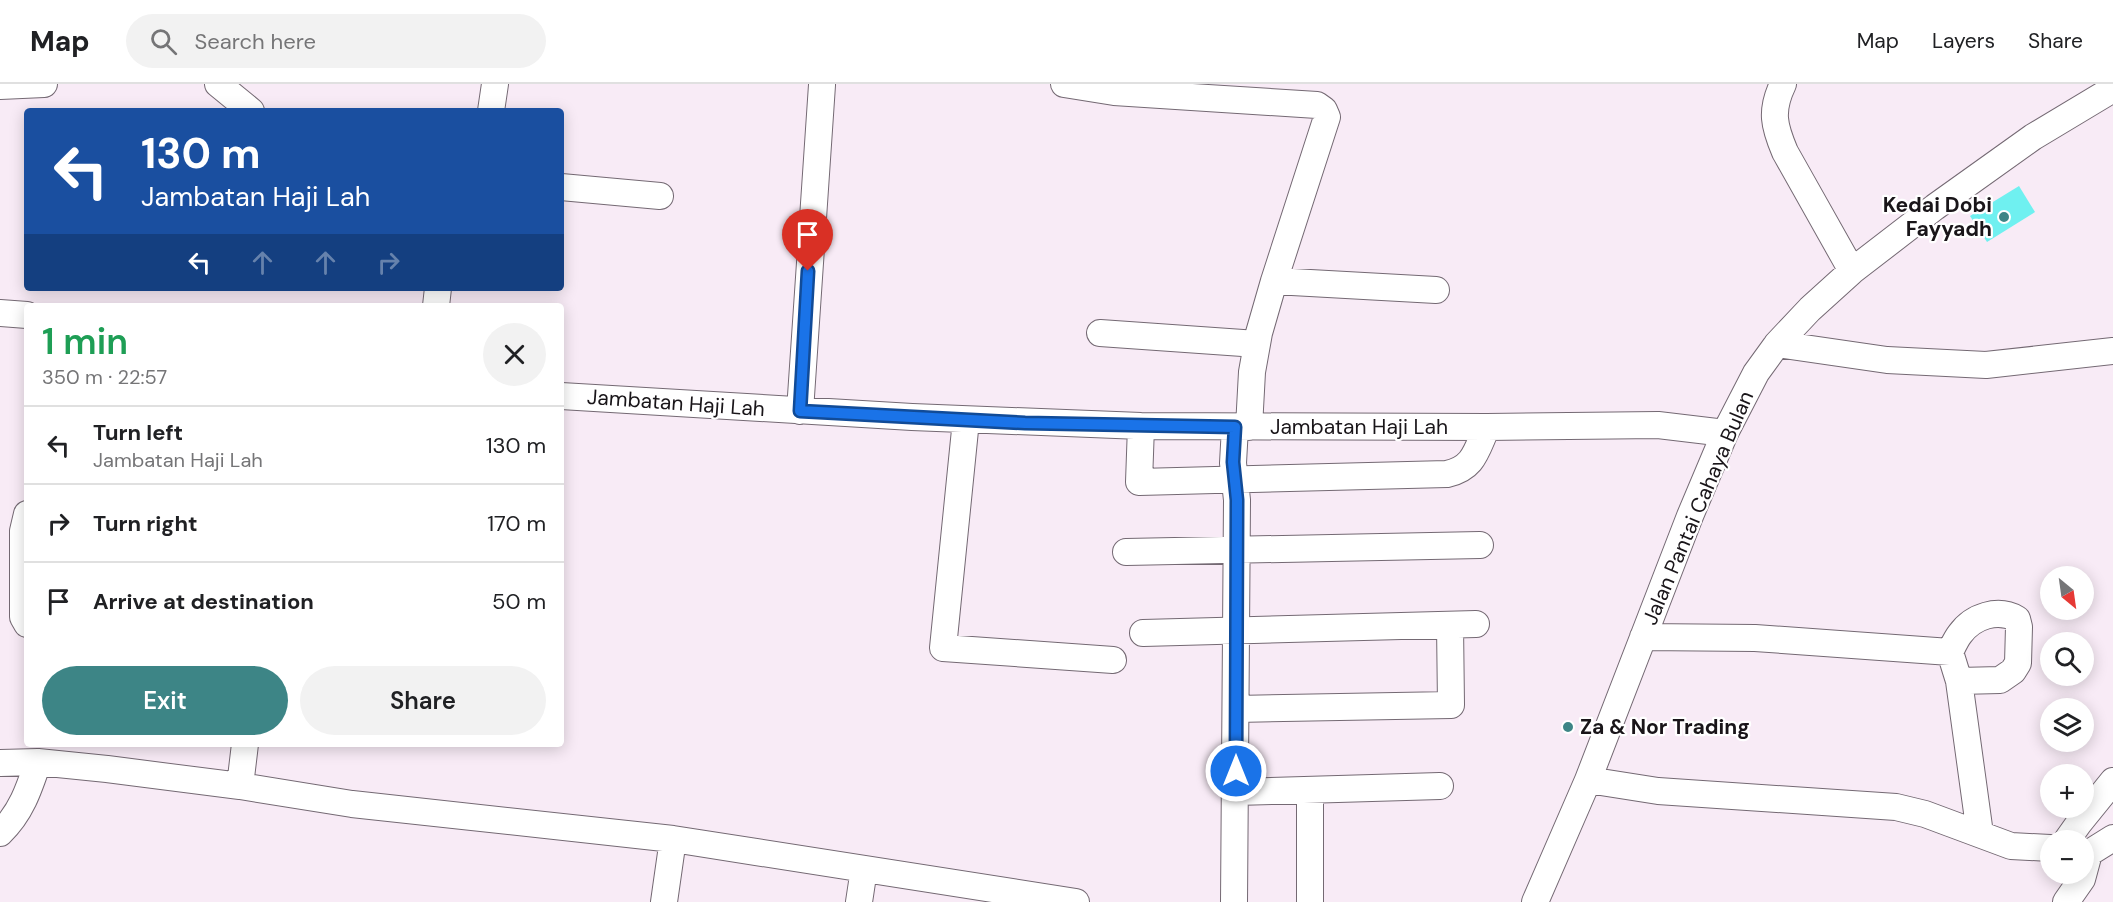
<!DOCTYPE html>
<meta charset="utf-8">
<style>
:root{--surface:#fff;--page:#f2f2f2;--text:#202124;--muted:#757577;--line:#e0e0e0;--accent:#3d8586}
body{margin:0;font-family:"DM Sans",sans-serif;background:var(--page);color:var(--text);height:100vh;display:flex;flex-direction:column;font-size:22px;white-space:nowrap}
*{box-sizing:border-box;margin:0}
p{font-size:20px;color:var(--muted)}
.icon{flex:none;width:33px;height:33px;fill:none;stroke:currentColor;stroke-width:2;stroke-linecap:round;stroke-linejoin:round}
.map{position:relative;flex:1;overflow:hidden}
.side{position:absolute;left:24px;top:219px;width:540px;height:444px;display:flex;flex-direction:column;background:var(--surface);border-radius:6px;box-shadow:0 3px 15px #0003}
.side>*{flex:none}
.banner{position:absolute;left:24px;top:24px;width:540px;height:183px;border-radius:6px;box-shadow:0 3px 15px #0003;background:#1a4fa0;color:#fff;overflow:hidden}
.needle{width:39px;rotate:151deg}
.tools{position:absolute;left:2040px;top:482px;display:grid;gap:12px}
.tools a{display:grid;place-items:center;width:54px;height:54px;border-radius:50%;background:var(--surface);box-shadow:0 3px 15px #0003;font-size:30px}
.pin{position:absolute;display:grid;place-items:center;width:51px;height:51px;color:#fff;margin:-62px -26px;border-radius:50% 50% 50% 0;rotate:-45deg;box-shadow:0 0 6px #0007}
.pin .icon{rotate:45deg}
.me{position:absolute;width:66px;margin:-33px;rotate:0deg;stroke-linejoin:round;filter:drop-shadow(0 0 4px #0008)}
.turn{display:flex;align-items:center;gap:21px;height:126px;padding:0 18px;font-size:27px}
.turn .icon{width:78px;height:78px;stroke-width:2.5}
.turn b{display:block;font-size:42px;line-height:51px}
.lanes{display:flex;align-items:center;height:57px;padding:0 18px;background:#0003;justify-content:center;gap:30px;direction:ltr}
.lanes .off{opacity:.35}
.round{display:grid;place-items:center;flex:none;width:63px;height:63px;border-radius:32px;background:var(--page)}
.overview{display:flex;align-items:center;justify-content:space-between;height:102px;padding:0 18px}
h1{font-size:36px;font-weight:600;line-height:45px;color:#1e9e55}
.action{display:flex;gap:12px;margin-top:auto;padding:12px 18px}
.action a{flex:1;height:69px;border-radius:36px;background:var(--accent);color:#fff;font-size:24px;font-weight:600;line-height:69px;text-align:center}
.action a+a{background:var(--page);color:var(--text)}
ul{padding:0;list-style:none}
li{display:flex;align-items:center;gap:18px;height:78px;padding:0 18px;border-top:2px solid var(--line)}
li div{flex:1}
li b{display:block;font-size:22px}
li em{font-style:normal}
header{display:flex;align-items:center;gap:36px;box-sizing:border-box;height:84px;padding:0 30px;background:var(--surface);border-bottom:2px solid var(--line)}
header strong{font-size:28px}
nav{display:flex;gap:33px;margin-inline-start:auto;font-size:21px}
.search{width:420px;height:54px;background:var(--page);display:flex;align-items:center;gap:15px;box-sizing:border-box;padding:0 21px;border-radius:33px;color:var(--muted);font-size:22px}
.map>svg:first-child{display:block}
.building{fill:#6ff0f0}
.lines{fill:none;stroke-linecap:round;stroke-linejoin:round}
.minor-casing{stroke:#746973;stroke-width:28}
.minor{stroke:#fff;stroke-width:26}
.route-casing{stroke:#114b97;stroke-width:15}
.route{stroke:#1a73e8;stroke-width:10}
.poi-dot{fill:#3d8586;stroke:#fff;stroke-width:2}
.labels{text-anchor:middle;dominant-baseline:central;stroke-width:4.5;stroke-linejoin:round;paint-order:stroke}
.poi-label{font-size:21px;font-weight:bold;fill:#191519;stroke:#fff;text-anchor:end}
.street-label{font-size:21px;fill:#191519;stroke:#fff}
</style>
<header>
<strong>Map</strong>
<div class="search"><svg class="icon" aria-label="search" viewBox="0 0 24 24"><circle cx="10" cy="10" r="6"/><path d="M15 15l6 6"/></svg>Search here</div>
<nav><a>Map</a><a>Layers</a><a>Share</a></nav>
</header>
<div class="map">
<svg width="2113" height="818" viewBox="0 0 2113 818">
<rect width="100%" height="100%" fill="#f8ebf6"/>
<!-- building -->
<path class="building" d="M2019,102L2035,128L1987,158L1970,132Z"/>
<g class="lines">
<defs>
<path id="minor" d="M218,0L251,27
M1064,0L1114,8L1317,21L1324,26L1327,33L1274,197L1259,249L1252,288L1249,343
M1783,0C1770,27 1774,42 1785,68L1852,187
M0,2L44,0
M491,27L495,0
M561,103L660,112
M1274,197L1436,206
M436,222L438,204
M0,229L27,231
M1100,249L1257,260
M1777,260L1887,276L1986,281L2113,267
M561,312L912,333L1141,342L1487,343L1658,341L1725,349
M800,327L822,1
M966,336L943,564L1113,576
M1141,342L1139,398L1447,390C1474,384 1476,367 1487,343
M27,430L23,447V533L27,540
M1126,468L1480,461
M1143,549L1476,540
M1643,553L1755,554L1950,568
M1959,597L2000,596L2013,587L2018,579L2019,543L2017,535C1998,524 1973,532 1960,550C1956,555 1953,562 1950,568L1959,597L1980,750
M1236,625L1451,621L1450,541
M0,679L38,678L107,685L240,702L352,720L673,755L1076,818
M1588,696L1658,707L1896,723L1925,730L2011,762L2050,764
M240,702L245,660
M1236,708L1440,702
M0,749C21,729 29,705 38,678
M2067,756L2079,739L2113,697
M664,818L673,755
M859,818L864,785
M1234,818L1237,416L1233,379L1235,343
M1310,818V706
M1535,818L1588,696L1690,432L1725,349L1756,289L1777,260L1810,225L1852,187L1935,123L2033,53L2113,5
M2066,818L2082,795L2089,769L2113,754"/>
</defs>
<!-- minor casing -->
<use href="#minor" class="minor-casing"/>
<!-- minor -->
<use href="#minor" class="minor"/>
</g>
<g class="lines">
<defs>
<path id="route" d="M808,187L800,327L1025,339L1235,343L1233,378L1237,416L1236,687"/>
</defs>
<!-- route casing -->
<use href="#route" class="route-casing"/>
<!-- route -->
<use href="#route" class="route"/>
</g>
<!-- markers -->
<g class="poi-dot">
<circle cx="2004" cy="133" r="6"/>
<circle cx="1568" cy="643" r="6"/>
</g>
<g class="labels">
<!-- poi labels -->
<g class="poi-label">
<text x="1992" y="121">Kedai Dobi<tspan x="1992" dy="24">Fayyadh</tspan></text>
<text x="1580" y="643" text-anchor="start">Za &amp; Nor Trading</text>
</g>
<!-- street labels -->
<g class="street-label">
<text transform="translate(676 319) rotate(4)">Jambatan Haji Lah</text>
<text x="1359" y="343">Jambatan Haji Lah</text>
<text transform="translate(1698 424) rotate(-67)">Jalan Pantai Cahaya Bulan</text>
</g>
</g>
</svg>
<div class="tools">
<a><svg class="needle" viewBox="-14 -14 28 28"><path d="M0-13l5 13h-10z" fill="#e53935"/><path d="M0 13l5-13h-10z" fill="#757577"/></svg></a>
<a><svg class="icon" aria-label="search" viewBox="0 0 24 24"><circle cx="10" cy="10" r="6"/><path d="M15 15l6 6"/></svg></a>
<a><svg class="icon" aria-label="layers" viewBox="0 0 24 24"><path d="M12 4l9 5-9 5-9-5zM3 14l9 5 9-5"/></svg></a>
<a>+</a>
<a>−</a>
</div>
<div class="pin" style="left:808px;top:187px;background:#d93025"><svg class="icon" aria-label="arrive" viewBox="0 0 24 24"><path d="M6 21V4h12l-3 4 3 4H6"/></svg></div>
<svg class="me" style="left:1236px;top:687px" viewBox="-20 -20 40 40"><circle r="17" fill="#1a73e8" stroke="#fff" stroke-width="3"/><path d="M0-11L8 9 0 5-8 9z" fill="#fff"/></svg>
<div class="banner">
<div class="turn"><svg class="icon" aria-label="left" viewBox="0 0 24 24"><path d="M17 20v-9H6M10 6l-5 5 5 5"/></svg><div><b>130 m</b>Jambatan Haji Lah</div></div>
<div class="lanes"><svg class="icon" aria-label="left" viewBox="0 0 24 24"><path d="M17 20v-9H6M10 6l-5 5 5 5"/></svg><svg class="icon off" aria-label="ahead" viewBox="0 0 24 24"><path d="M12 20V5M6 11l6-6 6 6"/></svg><svg class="icon off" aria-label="ahead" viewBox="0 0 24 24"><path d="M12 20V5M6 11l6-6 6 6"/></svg><svg class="icon off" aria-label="right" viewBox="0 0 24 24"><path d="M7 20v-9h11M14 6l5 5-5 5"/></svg></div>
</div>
<section class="side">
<div class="overview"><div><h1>1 min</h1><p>350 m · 22:57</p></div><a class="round"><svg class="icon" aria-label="close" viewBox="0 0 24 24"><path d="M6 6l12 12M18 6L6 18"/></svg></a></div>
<ul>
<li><svg class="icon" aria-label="left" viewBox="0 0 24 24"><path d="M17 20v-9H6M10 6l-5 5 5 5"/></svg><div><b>Turn left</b><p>Jambatan Haji Lah</p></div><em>130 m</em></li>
<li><svg class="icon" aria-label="right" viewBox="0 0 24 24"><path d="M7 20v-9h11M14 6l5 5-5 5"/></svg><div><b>Turn right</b></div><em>170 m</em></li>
<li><svg class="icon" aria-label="arrive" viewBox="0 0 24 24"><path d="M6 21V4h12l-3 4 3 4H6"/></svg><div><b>Arrive at destination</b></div><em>50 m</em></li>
</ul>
<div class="action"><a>Exit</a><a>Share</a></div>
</section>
</div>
